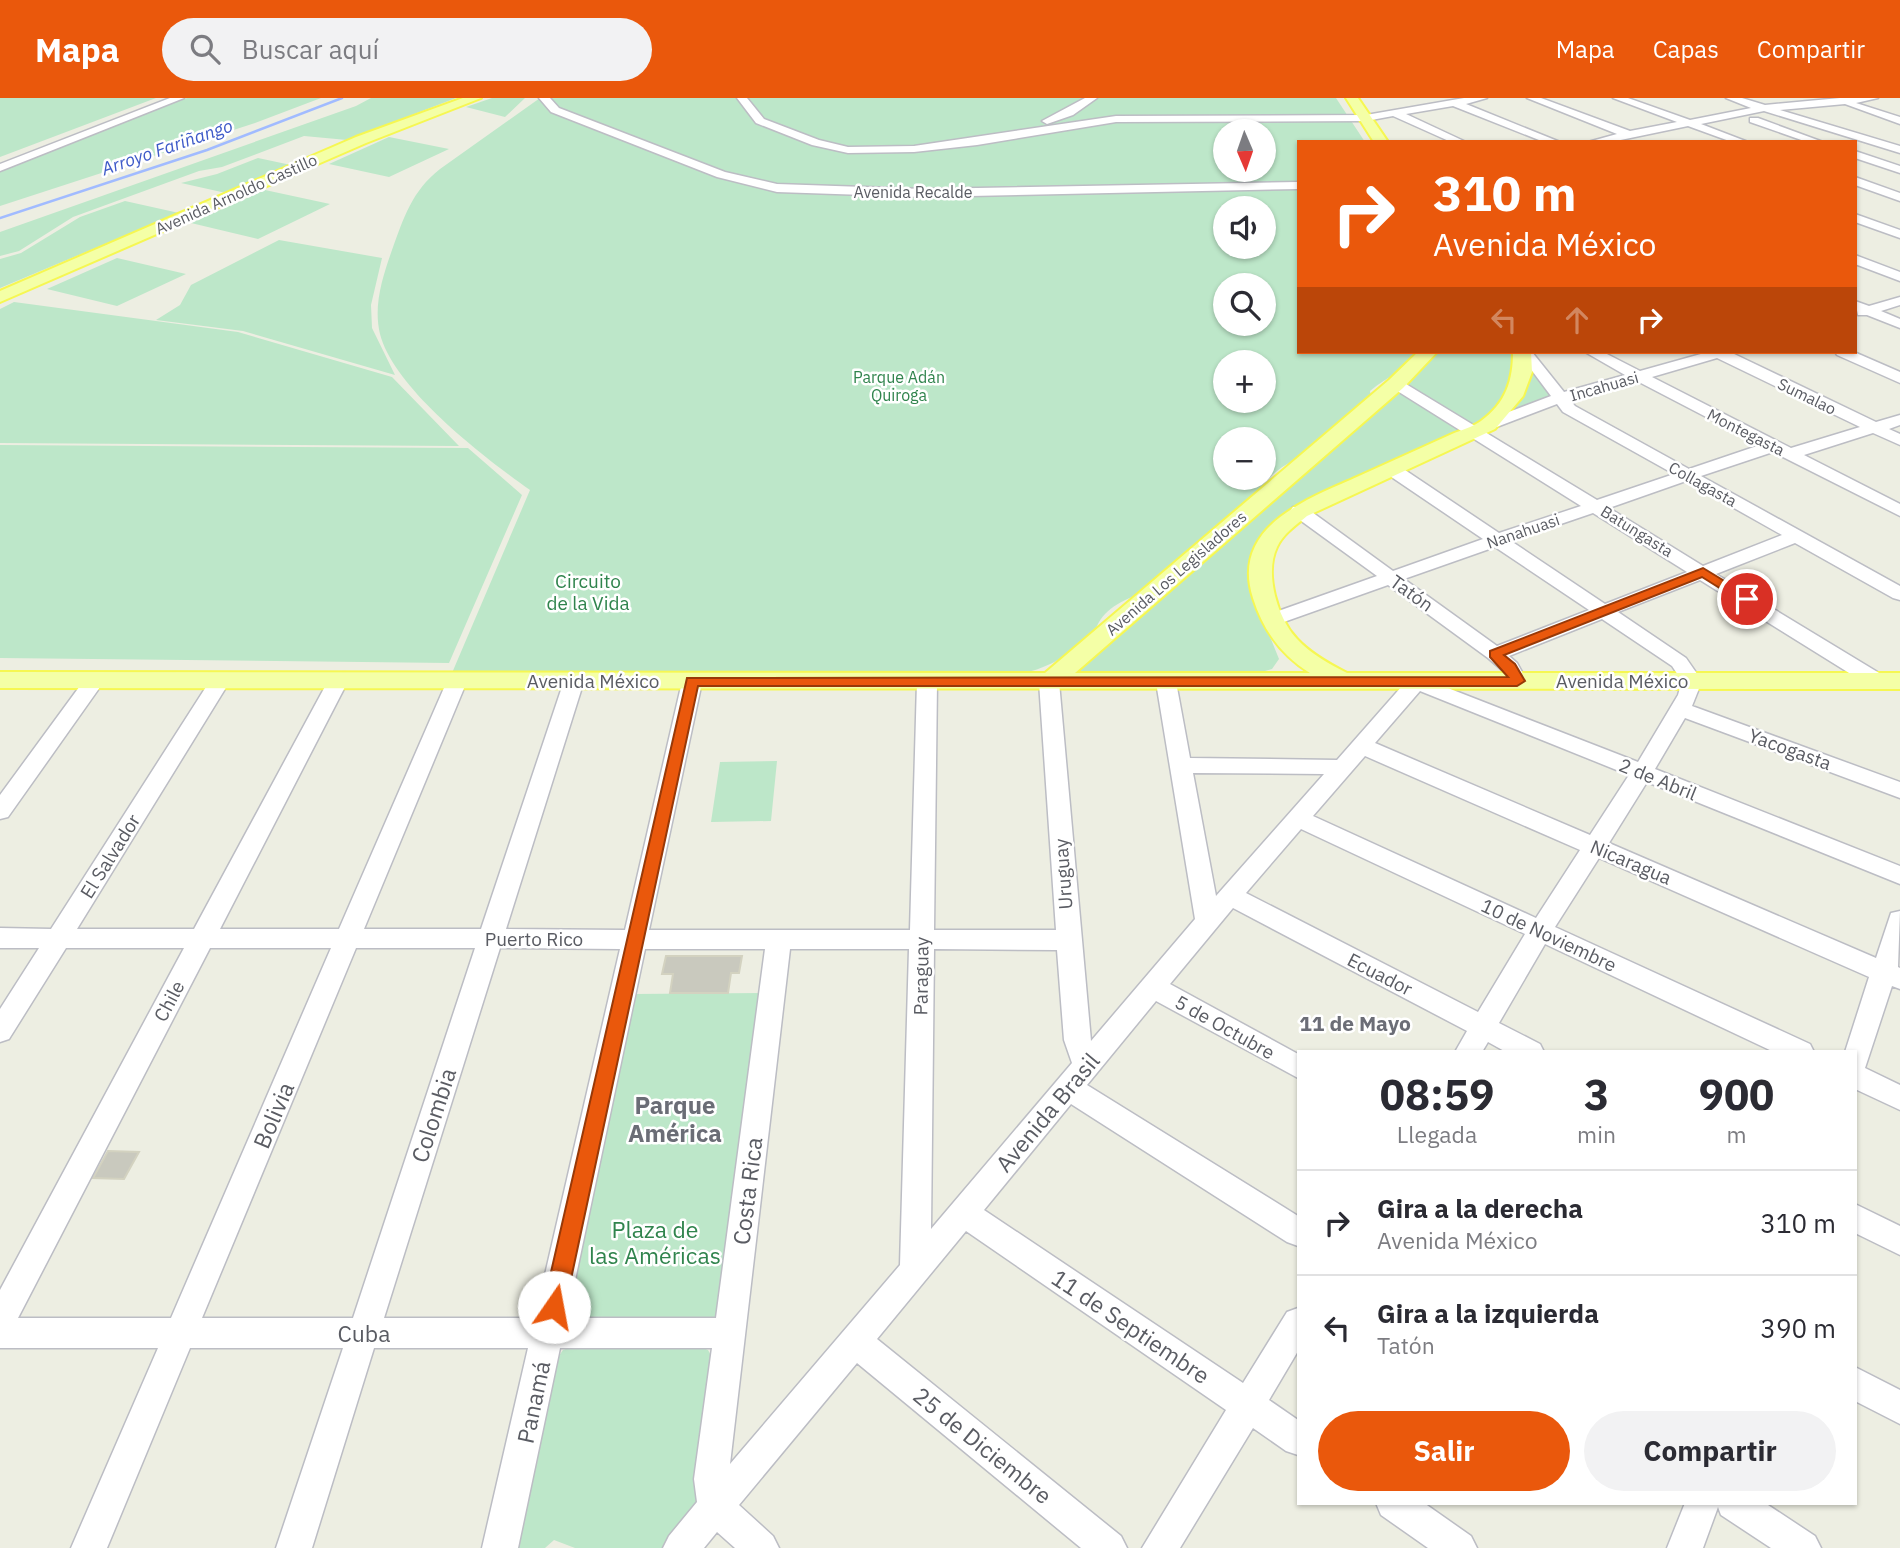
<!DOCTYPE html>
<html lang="es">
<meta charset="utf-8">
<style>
:root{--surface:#fff;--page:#f2f2f3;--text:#2b2b33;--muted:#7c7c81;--line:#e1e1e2;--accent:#ea580c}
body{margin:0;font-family:"IBM Plex Sans",sans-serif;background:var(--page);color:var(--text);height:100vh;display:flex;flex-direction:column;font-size:26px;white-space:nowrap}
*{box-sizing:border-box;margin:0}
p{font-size:23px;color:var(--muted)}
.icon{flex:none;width:38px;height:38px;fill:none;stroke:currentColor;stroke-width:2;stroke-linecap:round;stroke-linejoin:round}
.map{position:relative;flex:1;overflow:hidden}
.panel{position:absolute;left:1297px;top:952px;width:560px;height:455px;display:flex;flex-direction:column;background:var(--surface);border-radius:0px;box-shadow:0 2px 5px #0004}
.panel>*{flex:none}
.hud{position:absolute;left:1297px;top:42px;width:560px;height:214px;border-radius:0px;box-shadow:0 2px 5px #0004;background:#ea580c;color:#fff;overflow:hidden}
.needle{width:46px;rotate:178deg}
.tools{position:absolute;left:1213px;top:21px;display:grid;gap:14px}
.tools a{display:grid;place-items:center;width:63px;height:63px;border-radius:50%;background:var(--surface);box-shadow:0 2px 5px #0004;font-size:35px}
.pin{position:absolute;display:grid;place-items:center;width:60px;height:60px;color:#fff;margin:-30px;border:4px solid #fff;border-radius:50%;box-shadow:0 2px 7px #0007}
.me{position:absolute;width:77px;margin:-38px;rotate:12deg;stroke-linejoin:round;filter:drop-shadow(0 0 5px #0008)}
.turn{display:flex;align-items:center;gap:24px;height:147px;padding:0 21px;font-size:32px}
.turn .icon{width:91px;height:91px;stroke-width:2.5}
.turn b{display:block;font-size:49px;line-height:60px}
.lanes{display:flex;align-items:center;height:66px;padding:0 21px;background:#0003;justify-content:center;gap:35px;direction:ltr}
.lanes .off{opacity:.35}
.eta{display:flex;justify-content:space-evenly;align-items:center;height:119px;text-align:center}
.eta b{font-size:42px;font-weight:800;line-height:49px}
.cta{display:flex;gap:14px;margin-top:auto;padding:14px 21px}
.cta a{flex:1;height:80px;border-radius:42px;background:var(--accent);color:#fff;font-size:28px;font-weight:800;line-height:80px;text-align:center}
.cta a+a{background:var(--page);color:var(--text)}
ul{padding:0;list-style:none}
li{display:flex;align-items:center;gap:21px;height:105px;padding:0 21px;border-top:2px solid var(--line)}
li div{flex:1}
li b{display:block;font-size:26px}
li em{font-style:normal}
header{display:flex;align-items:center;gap:42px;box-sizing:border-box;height:98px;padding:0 35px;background:var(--accent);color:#fff}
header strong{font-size:33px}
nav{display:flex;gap:38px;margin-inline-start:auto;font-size:24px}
.search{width:490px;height:63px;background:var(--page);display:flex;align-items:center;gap:18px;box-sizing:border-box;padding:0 24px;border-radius:38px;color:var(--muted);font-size:26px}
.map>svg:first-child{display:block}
.green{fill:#bde7c9;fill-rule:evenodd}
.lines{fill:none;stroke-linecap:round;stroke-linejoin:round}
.stream{stroke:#a1bbff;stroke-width:2.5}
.building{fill:#c9c9be;stroke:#d3d2c0;stroke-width:2}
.minor-casing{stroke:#bcbdc4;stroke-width:3}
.major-casing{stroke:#f6f752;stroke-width:4}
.minor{fill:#fff;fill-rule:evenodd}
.major{fill:#f4ffa6;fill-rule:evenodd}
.route{fill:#ea580c;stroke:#983908;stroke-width:2}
.labels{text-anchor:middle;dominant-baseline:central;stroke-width:5;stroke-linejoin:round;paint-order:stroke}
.far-street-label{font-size:16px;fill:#5a5c63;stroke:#fff}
.far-park-label{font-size:16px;fill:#30844d;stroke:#fff}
.far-water-label{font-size:18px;font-style:italic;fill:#3e5ac8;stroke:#fff}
.park-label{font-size:19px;fill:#30844d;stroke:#fff}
.street-label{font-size:19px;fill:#5a5c63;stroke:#fff}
.neighbourhood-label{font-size:21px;font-weight:bold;fill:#6b6d76;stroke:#fff}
.near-street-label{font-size:23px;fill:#5a5c63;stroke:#fff}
.near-park-label{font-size:23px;fill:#30844d;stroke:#fff}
.near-neighbourhood-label{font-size:24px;font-weight:bold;fill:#6b6d76;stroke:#fff}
</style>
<header>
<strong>Mapa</strong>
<div class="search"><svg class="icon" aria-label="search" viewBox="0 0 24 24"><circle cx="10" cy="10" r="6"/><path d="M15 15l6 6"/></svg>Buscar aquí</div>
<nav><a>Mapa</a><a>Capas</a><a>Compartir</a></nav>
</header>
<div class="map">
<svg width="1900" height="1450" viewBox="0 0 1900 1450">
<rect width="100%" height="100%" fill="#edeee2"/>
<!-- green -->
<path class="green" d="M0,0H156L0,59Z
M187,0H321L255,25L0,108V73Z
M371,0H456L347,42L304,38L222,69L199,73L73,119L19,153L0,158V134L356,8Z
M492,0H525L505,19L466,9Z
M540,0H1336L1365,44H1298V254H1420C1404,274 1389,277 1370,293L1371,299L1297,362C1274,369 1263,389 1246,404L1138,497C1119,503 1099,515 1095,535C1069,556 1053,569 1020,576L452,575L530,392C485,360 394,291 380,236C373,207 383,178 392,152C404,119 412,93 440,71ZM1225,33H1264V72H1225ZM1225,110H1264V149H1225ZM1225,187H1264V226H1225ZM1225,264H1264V303H1225ZM1225,341H1264V380H1225Z
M389,39L449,51L389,79L329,66Z
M258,60L291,67L226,95L181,85L217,76Z
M265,92L330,106L258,141L191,125Z
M125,103L179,115L0,190V161L21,155L80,119Z
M279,142L382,160L371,207L372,230L395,277L243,233L156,222L180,207L191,187Z
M117,160L186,176L117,208L47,191Z
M14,204L238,234L392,279L459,348L0,345V211Z
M1435,254H1514L1516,261L1508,295L1481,324L1273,426L1264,524L1279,561L1272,571L1258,575L1084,576L1076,570L1408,282Z
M1530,267L1551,297L1506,317Z
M0,347L468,350L522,397L449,565L0,560Z
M777,663L771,723L711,724L720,664Z
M763,895L722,1207L715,1219L701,1225H580L569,1219L566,1207L632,896Z
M576,1247H697L708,1252L714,1263L697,1408L662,1450H575L554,1442L545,1450H513L554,1265L563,1252Z"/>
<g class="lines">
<!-- stream -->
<path class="stream" d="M0,120L207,52L342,0"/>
</g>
<!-- building -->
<path class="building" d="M666,858H742L739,875H731L728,895H670L673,876H662Z
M108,1053L139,1054L124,1081L93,1080Z"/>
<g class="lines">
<defs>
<path id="minor" d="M170,0H184L0,73V66Z
M539,0H550L559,10L725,74L777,86L923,91L1298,84V91L923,99L777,94L717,79L551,14Z
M737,0H747L764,21L819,42L848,49L914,48L1116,18L1366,17L1464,0H1487L1466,6L1560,44H1544L1453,8L1406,16L1466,44H1451L1393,18L1366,23L1116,24L977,47L914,54L848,55L812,47L756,25Z
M1085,0H1097L1073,17L1047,26L1042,23Z
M1527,0H1541L1630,33L1677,24L1613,0H1628L1690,22L1751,10L1726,0H1742L1765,7L1840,0H1878L1856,5L1900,19V26L1845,6L1780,12L1900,48V55L1764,13L1701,26L1748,44H1732L1688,28L1611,44H1588L1617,36Z
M1750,20H1758L1823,44H1807L1750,24Z
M1855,53L1900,68V75L1855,60Z
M1855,79L1900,95V103L1855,87Z
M1855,116L1900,132V140L1855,124Z
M1855,157L1900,174V183L1855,166Z
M1900,199V207L1881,213L1900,221V230L1867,217H1858L1855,203L1869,208Z
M1518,254H1532L1564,294L1625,277L1585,254H1603L1640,273L1708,254H1730L1876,324L1900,317V327L1889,331L1900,336V347L1873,335L1804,357L1900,406V418L1773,354L1701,378L1900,488V502L1893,500L1795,445L1716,476L1884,578L1887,583L1884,588H1870L1700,482L1618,514L1686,560L1702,583L1692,608L1900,684V700L1685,620L1655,671L1900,768V786L1647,684L1609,745L1876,860L1891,815L1900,813L1898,869L1900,870V891L1892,888L1865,970L1900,987V1012L1855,991V954H1845L1869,879L1599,760L1555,829L1810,946L1814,954H1774L1545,846L1499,925L1540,946L1544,954H1506L1488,944L1482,954H1455L1467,933L1233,810L1170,886L1298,956V980L1156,903L1087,987L1298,1118V1148L1287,1144L1071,1006L984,1112L1243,1285L1287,1214L1298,1210V1253L1269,1302L1298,1322V1357L1286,1353L1253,1330L1180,1450H1142L1226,1312L966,1133L877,1241L1121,1438L1127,1450H1081L857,1265L739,1407L773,1438L779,1450H735L717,1434L704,1450H663L669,1438L697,1404L694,1381L712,1250H560L518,1450H482L528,1250H374L312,1450H276L343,1250H190L107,1450H71L158,1250H0V1192L184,850H66L9,941L0,944V911L39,850H0V830L51,831L213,578H227L230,583L77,831H194L328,583L331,578H345L348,583L220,831H339L447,583L450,578H464L467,583L364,831H481L564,583L567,578H581L584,583L506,831L625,832L682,584L685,579H699L702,584L649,832H910L917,584L920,579H934L937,584L934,832H1056L1039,584L1042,579H1056L1059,584L1091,943L1195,821L1156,584L1159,579H1173L1176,584L1190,660L1337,662L1410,579L1417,578L1638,664L1678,597L1682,583L1672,568L1602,521L1509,558L1517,565L1527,583L1524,588H1510L1502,572L1488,560L1388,487L1281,525L1274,527L1264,521L1267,517L1377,478L1293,417L1290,413L1293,409H1305L1393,473L1483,441L1387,376L1385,372L1387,368H1399L1499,435L1581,408L1391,289L1388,286L1391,283H1401L1597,402L1674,376L1563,314L1557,306L1494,330H1482L1480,327L1482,324L1551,298ZM1717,260L1860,329L1791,350L1652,279ZM1637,283L1760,347L1689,371L1575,308L1570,302ZM1686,383L1782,437L1703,468L1609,410ZM1593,415L1687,474L1605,506L1511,443ZM1495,449L1589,512L1497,548L1404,481ZM1420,593L1629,677L1590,737L1375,645ZM1365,658L1580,752L1536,820L1313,718ZM1193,675L1324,676L1216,798ZM1301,731L1525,836L1478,914L1246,795ZM210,850H331L171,1220H18ZM356,850H475L353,1220H202ZM500,850L620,851L535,1220H384ZM645,851H765L716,1220H567ZM790,851H909L900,1167L730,1366ZM934,851L1057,852L1064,942L1072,965L931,1131Z
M1835,254H1854L1900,274V285L1837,257Z
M95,576L102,577L105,582L8,719L0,721V697L88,577Z
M1855,1106L1900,1128V1157L1855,1135Z
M1855,1269L1900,1292V1326L1855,1303Z
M1376,1405H1424L1471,1438L1477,1450H1428L1381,1417Z
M1685,1405H1765L1815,1438L1821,1450H1771L1721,1417L1718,1409L1703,1450H1667Z"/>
<path id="major" d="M463,0H481L366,45L0,204V193L356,39Z
M1346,0H1358L1388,44H1374Z
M1418,254H1437L1403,290L1075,575H1310C1281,557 1263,532 1253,500C1230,428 1308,401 1359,378C1390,364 1421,350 1452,336C1461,332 1473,329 1481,323C1506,305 1513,282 1513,254H1531L1532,274L1523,298L1495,331L1307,418C1296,427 1283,436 1277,449C1264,476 1278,521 1297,541C1311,556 1329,566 1347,575H1900V591L0,590V574L1045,575L1389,282Z"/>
</defs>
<!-- minor casing -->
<use href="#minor" class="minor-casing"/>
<!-- major casing -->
<use href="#major" class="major-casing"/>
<!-- minor -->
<use href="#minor" class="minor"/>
<!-- major -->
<use href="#major" class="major"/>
</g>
<!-- route -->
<path class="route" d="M1703,470L1754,501L1752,504H1742L1702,479L1504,557L1515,566L1525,583L1517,588H698L565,1209L561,1216L554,1219L546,1216L543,1209L687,580L1508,579L1490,559V553Z"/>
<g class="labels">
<!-- far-street labels -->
<g class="far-street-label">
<text x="913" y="94">Avenida Recalde</text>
<text transform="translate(236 96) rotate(-24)">Avenida Arnoldo Castillo</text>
<text transform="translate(1604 288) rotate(-16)">Incahuasi</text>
<text transform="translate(1807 298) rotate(26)">Sumalao</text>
<text transform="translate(1746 334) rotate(27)">Montegasta</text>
<text transform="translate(1703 386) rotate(29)">Collagasta</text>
<text transform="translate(1523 433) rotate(-19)">Nanahuasi</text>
<text transform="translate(1637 433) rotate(32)">Batungasta</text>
<text transform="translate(1176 475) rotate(-41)">Avenida Los Legisladores</text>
</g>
<!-- far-park labels -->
<g class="far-park-label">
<text x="899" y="279">Parque Adán<tspan x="899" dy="18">Quiroga</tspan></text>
</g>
<!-- far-water labels -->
<g class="far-water-label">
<text transform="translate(167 49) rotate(-19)">Arroyo Fariñango</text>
</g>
<!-- park labels -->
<g class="park-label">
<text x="588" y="483">Circuito<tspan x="588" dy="22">de la Vida</tspan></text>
</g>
<!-- street labels -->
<g class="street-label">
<text transform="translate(1412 495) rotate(36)">Tatón</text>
<text x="593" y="583">Avenida México</text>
<text x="1622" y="583">Avenida México</text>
<text transform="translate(1790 651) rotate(20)">Yacogasta</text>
<text transform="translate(1658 681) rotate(22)">2 de Abril</text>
<text transform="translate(110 758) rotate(-58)">El Salvador</text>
<text transform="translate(1631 764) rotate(23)">Nicaragua</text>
<text transform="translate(1063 776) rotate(-94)">Uruguay</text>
<text transform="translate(1549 837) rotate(25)">10 de Noviembre</text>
<text x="534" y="841">Puerto Rico</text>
<text transform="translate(1380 876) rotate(27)">Ecuador</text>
<text transform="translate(921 878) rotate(-89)">Paraguay</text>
<text transform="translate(169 903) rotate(-62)">Chile</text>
<text transform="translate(1225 929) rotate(29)">5 de Octubre</text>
</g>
<!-- neighbourhood labels -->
<g class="neighbourhood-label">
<text x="1355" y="925">11 de Mayo</text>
</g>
<!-- near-street labels -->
<g class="near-street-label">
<text transform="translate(1047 1014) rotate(-50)">Avenida Brasil</text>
<text transform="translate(273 1017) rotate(-67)">Bolivia</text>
<text transform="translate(433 1017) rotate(-72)">Colombia</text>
<text transform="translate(747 1093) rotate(-83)">Costa Rica</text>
<text transform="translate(1131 1228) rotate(34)">11 de Septiembre</text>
<text x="364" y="1235">Cuba</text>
<text transform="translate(533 1304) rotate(-78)">Panamá</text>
<text transform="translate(983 1347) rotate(39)">25 de Diciembre</text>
</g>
<!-- near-park labels -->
<g class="near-park-label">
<text x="655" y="1131">Plaza de<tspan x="655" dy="26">las Américas</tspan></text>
</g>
<!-- near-neighbourhood labels -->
<g class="near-neighbourhood-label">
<text x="675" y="1007">Parque<tspan x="675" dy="28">América</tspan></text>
</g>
</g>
</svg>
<div class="tools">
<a><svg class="needle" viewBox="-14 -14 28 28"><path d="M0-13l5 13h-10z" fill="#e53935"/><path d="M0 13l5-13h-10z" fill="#7c7c81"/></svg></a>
<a><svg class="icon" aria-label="sound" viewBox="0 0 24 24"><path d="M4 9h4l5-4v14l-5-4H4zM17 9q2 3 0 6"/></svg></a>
<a><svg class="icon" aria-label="search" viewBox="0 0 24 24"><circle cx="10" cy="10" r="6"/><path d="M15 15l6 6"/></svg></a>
<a>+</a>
<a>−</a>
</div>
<div class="pin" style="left:1747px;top:501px;background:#d93025"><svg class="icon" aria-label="arrive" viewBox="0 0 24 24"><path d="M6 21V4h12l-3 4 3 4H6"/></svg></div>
<svg class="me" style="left:554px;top:1209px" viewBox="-20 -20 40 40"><circle r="19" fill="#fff"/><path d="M0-13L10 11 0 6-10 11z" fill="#ea580c"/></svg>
<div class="hud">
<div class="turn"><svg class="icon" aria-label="right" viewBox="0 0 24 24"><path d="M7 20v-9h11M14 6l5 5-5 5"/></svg><div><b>310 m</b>Avenida México</div></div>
<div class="lanes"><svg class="icon off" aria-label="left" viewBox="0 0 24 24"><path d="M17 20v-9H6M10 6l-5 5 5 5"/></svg><svg class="icon off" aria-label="ahead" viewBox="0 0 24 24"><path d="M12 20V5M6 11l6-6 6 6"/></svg><svg class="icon" aria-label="right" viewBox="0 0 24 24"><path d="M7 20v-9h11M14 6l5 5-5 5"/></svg></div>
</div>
<section class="panel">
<div class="eta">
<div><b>08:59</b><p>Llegada</p></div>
<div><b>3</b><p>min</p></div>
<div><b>900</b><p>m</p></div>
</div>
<ul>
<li><svg class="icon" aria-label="right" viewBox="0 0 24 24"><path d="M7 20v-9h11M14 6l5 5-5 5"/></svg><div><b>Gira a la derecha</b><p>Avenida México</p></div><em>310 m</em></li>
<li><svg class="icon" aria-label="left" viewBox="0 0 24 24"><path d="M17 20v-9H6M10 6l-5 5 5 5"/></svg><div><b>Gira a la izquierda</b><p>Tatón</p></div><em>390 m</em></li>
</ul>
<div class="cta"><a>Salir</a><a>Compartir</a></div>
</section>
</div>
